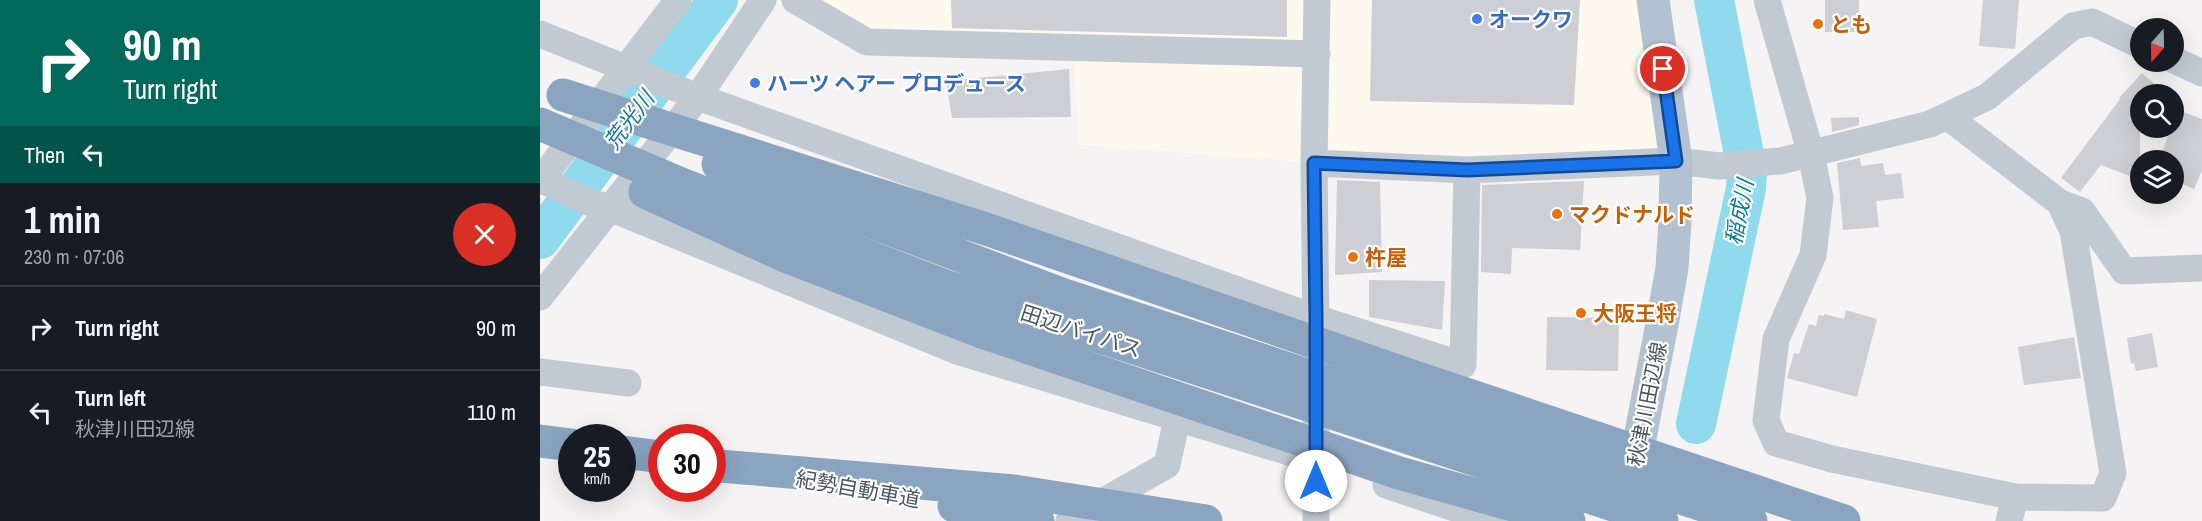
<!DOCTYPE html>
<meta charset="utf-8">
<style>
:root{--surface:#171b24;--page:#20242c;--text:#f1f3f6;--muted:#9ea1a6;--line:#363941}
body{margin:0;font-family:"Archivo Narrow","Noto Sans JP",sans-serif;background:var(--page);color:var(--text);height:100vh;display:flex;flex-direction:column;font-size:22px;white-space:nowrap}
*{box-sizing:border-box;margin:0}
p{font-size:20px;color:var(--muted)}
.icon{flex:none;width:33px;height:33px;fill:none;stroke:currentColor;stroke-width:2;stroke-linecap:round;stroke-linejoin:round}
.map{position:relative;flex:1;overflow:hidden}
.sheet{display:flex;flex-direction:column;background:var(--surface);width:540px}
.sheet>*{flex:none}
.banner{background:#00695c;color:#fff;overflow:hidden}
.needle{width:39px;rotate:200deg}
.fabs{position:absolute;left:1590px;top:18px;display:grid;gap:12px}
.fabs a{display:grid;place-items:center;width:54px;height:54px;border-radius:50%;background:var(--surface);box-shadow:0 6px 24px #0002;font-size:30px}
.speed{position:absolute;left:18px;top:424px;display:flex;gap:12px;font-size:30px;font-weight:700;text-align:center}
.speed>*{display:grid;place-content:center;width:78px;height:78px;border-radius:50%;background:var(--surface);box-shadow:0 6px 24px #0002;line-height:1}
.speed small{font-size:15px;font-weight:400}
.speed .limit{border:9px solid #d22;background:#fff;color:#111}
.pin{position:absolute;display:grid;place-items:center;width:51px;height:51px;color:#fff;margin:-26px;border:3px solid #fff;border-radius:50%;box-shadow:0 2px 6px #0007}
.me{position:absolute;width:66px;margin:-33px;rotate:0deg;stroke-linejoin:round;filter:drop-shadow(0 0 4px #0008)}
.turn{display:flex;align-items:center;gap:21px;height:126px;padding:0 24px;font-size:27px}
.turn .icon{width:78px;height:78px;stroke-width:2.5}
.turn b{display:block;font-size:42px;line-height:51px}
.then{display:flex;align-items:center;height:57px;padding:0 24px;background:#0003;gap:12px;font-size:22px}
.round{display:grid;place-items:center;flex:none;width:63px;height:63px;border-radius:32px;background:var(--page)}
.headline{display:flex;align-items:center;justify-content:space-between;height:102px;padding:0 24px}
h1{font-size:36px;font-weight:700;line-height:45px}
ul{padding:0;list-style:none}
li{display:flex;align-items:center;gap:18px;height:84px;padding:0 24px;border-top:2px solid var(--line)}
li div{flex:1}
li b{display:block;font-size:22px}
li em{font-style:normal}
main{display:flex;flex:1;min-height:0}
.map>svg:first-child{display:block}
.commercial{fill:#fdf9ef}
.water{fill:#90daee}
.lines{fill:none;stroke-linecap:round;stroke-linejoin:round}
.river{stroke:#90daee;stroke-width:40}
.building{fill:#cdcfd5}
.minor{stroke:#c1cad2;stroke-width:27}
.major{stroke:#b3c2d1;stroke-width:33}
.highway{stroke:#8ba5c1;stroke-width:33}
.route-casing{stroke:#114b97;stroke-width:15}
.route{stroke:#1a73e8;stroke-width:10}
.shop-dot{fill:#3f7fe0;stroke:#fff;stroke-width:2}
.food-dot{fill:#e8710a;stroke:#fff;stroke-width:2}
.labels{text-anchor:middle;dominant-baseline:central;stroke-width:4.5;stroke-linejoin:round;paint-order:stroke}
.shop-label{font-size:21px;font-weight:bold;fill:#366cbe;stroke:#fff;text-anchor:start}
.food-label{font-size:21px;font-weight:bold;fill:#c56008;stroke:#fff;text-anchor:start}
.street-label{font-size:21px;fill:#4a5661;stroke:#fff}
.water-label{font-size:22px;font-style:italic;fill:#0c7c9b;stroke:#fff}
</style>
<main>
<section class="sheet">
<div class="banner">
<div class="turn"><svg class="icon" aria-label="right" viewBox="0 0 24 24"><path d="M7 20v-9h11M14 6l5 5-5 5"/></svg><div><b>90 m</b>Turn right</div></div>
<div class="then">Then<svg class="icon" aria-label="left" viewBox="0 0 24 24"><path d="M17 20v-9H6M10 6l-5 5 5 5"/></svg></div>
</div>
<div class="headline"><div><h1>1 min</h1><p>230 m · 07:06</p></div><a class="round" style="background:#d93025;color:#fff"><svg class="icon" aria-label="close" viewBox="0 0 24 24"><path d="M6 6l12 12M18 6L6 18"/></svg></a></div>
<ul>
<li><svg class="icon" aria-label="right" viewBox="0 0 24 24"><path d="M7 20v-9h11M14 6l5 5-5 5"/></svg><div><b>Turn right</b></div><em>90 m</em></li>
<li><svg class="icon" aria-label="left" viewBox="0 0 24 24"><path d="M17 20v-9H6M10 6l-5 5 5 5"/></svg><div><b>Turn left</b><p>秋津川田辺線</p></div><em>110 m</em></li>
</ul>
</section>
<div class="map">
<svg width="1662" height="521" viewBox="0 0 1662 521">
<rect width="100%" height="100%" fill="#f5f3f3"/>
<!-- commercial -->
<path class="commercial" d="M255,0H1113L1136,161L774,163L539,145L533,47L327,42Z"/>
<!-- water -->
<path class="water" d="M1165,0H1184L1208,142L1198,144L1174,62Z"/>
<g class="lines">
<!-- river -->
<path class="river" d="M0,239L178,0
M1156,424L1206,188L1207,170L1174,0"/>
</g>
<!-- building -->
<path class="building" d="M411,0H747V37L412,28Z
M832,0H1040L1034,105L830,101Z
M1285,0H1319V32H1285Z
M1443,0H1479L1475,49L1439,46Z
M529,69L531,117L412,118L406,81Z
M1602,73L1626,94H1600V180L1561,165L1540,192L1521,178L1580,99L1579,98Z
M1638,110L1662,119V170L1654,189L1640,183L1638,190L1634,188V160H1619L1631,128H1634Z
M1319,117V125L1292,132L1291,118Z
M1320,158L1321,166L1343,163L1345,175L1361,173L1364,198L1336,201L1339,227L1303,230L1297,163Z
M797,180L840,182L842,272L795,275Z
M1044,181L1040,250L972,248L971,274L941,272L942,185Z
M829,280L905,281L902,330L829,317Z
M1306,310L1337,319L1317,397L1247,378L1254,353L1259,354L1269,324L1276,326L1279,315L1284,316V314L1304,319Z
M1007,317L1079,318L1078,371L1006,370Z
M1612,333L1618,367L1596,371L1594,363L1591,364L1587,338Z
M1534,337L1541,378L1484,385L1478,347Z"/>
<g class="lines">
<!-- minor -->
<path class="minor" d="M255,0L327,42L777,54
M1227,0L1271,154L1280,198L1273,255L1236,339L1226,420L1236,443L1292,459L1475,497L1563,498L1573,473L1533,231L1520,203L1407,116
M0,34L158,97L776,318L923,365L927,170
M1634,60L1662,73
M774,163L927,170L1136,161L1179,166L1241,161L1390,124L1447,97L1533,26L1552,22L1600,45
M0,179L49,202L70,208L417,351L759,455
M0,181L138,0
M1520,203L1542,211L1584,271L1662,268
M0,297L158,97L223,0
M776,334L774,163L777,0
M0,372L88,383
M846,485L953,521
M529,521L627,465L637,419
M776,521V387
M1469,521L1475,497"/>
<!-- major -->
<path class="major" d="M1092,479L1123,319L1132,268L1135,221L1136,161L1113,0"/>
<!-- highway -->
<path class="highway" d="M23,95L446,229L878,378L1304,521
M0,124L141,184L405,286L1122,521
M178,164L524,295L1211,521
M105,192L243,255L442,332L859,473L1029,521
M0,441L32,445
M82,452L122,457
M179,466L474,491L666,521
M414,506L498,521"/>
</g>
<g class="lines">
<defs>
<path id="route" d="M776,481V318L774,163L927,170L1136,161L1123,69"/>
</defs>
<!-- route casing -->
<use href="#route" class="route-casing"/>
<!-- route -->
<use href="#route" class="route"/>
</g>
<!-- markers -->
<g class="shop-dot">
<circle cx="937" cy="19" r="6"/>
<circle cx="215" cy="83" r="6"/>
</g>
<g class="food-dot">
<circle cx="1278" cy="24" r="6"/>
<circle cx="1017" cy="214" r="6"/>
<circle cx="813" cy="257" r="6"/>
<circle cx="1041" cy="313" r="6"/>
</g>
<g class="labels">
<!-- shop labels -->
<g class="shop-label">
<text x="949" y="19">オークワ</text>
<text x="227" y="83">ハーツ ヘアー プロデュース</text>
</g>
<!-- food labels -->
<g class="food-label">
<text x="1290" y="24">とも</text>
<text x="1029" y="214">マクドナルド</text>
<text x="825" y="257">杵屋</text>
<text x="1053" y="313">大阪王将</text>
</g>
<!-- street labels -->
<g class="street-label">
<text transform="translate(541 331) rotate(18)">田辺バイパス</text>
<text transform="translate(1107 404) rotate(-79)">秋津川田辺線</text>
<text transform="translate(318 489) rotate(10)">紀勢自動車道</text>
</g>
<!-- water labels -->
<g class="water-label">
<text transform="translate(89 120) rotate(-53)">荒光川</text>
<text transform="translate(1199 212) rotate(-79)">稲成川</text>
</g>
</g>
</svg>
<div class="fabs">
<a><svg class="needle" viewBox="-14 -14 28 28"><path d="M0-13l5 13h-10z" fill="#e53935"/><path d="M0 13l5-13h-10z" fill="#9ea1a6"/></svg></a>
<a><svg class="icon" aria-label="search" viewBox="0 0 24 24"><circle cx="10" cy="10" r="6"/><path d="M15 15l6 6"/></svg></a>
<a><svg class="icon" aria-label="layers" viewBox="0 0 24 24"><path d="M12 4l9 5-9 5-9-5zM3 14l9 5 9-5"/></svg></a>
</div>
<div class="speed"><div>25<small>km/h</small></div><div class="limit">30</div></div>
<div class="pin" style="left:1123px;top:69px;background:#d93025"><svg class="icon" aria-label="arrive" viewBox="0 0 24 24"><path d="M6 21V4h12l-3 4 3 4H6"/></svg></div>
<svg class="me" style="left:776px;top:481px" viewBox="-20 -20 40 40"><circle r="19" fill="#fff"/><path d="M0-13L10 11 0 6-10 11z" fill="#1a73e8"/></svg>
</div>
</main>
